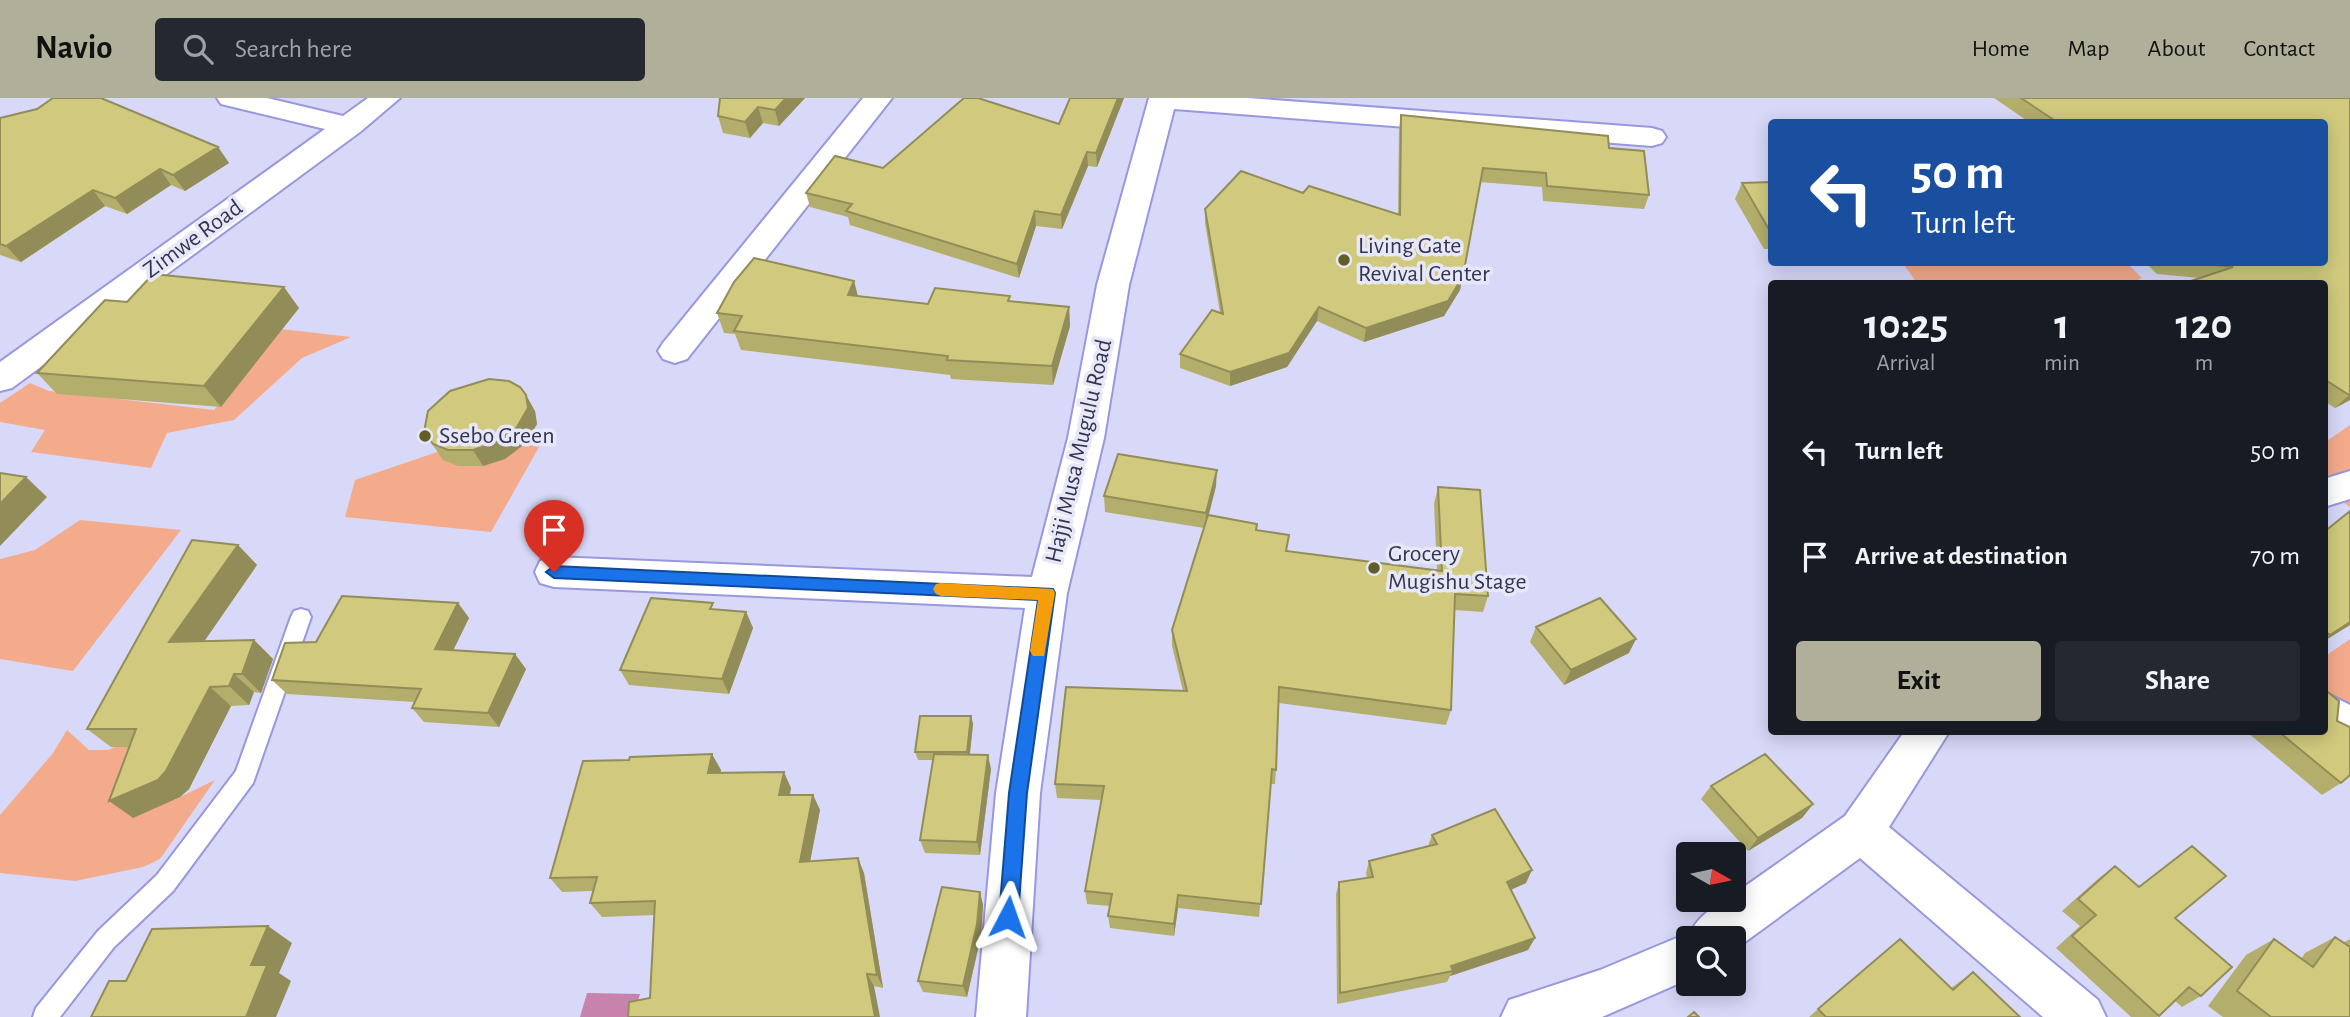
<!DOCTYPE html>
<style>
:root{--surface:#171b24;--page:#242831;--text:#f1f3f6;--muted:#9ea1a6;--accent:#b0af99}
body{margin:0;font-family:"Alegreya Sans",sans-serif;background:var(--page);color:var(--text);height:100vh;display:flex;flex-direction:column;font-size:26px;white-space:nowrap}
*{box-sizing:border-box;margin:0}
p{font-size:23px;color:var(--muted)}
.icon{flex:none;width:38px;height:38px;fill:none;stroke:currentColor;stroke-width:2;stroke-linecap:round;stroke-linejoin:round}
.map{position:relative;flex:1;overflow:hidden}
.sheet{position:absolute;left:1768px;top:182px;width:560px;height:455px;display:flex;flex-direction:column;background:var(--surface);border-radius:7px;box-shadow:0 4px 18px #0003}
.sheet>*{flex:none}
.top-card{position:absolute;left:1768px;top:21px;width:560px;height:147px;border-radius:7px;box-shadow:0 4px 18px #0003;background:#1a4fa0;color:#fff;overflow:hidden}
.needle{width:46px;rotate:99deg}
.buttons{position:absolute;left:1676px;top:744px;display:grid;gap:14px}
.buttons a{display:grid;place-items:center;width:70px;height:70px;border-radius:7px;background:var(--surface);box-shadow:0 4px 18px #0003;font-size:35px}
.pin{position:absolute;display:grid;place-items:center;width:60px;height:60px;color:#fff;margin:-72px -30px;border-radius:50% 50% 50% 0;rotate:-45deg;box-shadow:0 0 7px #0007}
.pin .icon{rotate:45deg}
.me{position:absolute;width:77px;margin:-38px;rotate:4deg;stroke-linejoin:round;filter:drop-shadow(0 0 5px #0008)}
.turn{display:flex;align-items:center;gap:24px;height:147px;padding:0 28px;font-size:32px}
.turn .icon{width:91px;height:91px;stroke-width:2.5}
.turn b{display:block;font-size:49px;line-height:60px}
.eta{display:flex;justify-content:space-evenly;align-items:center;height:119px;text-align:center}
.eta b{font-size:42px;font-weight:600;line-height:49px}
.button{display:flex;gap:14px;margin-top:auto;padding:14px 28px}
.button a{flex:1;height:80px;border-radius:7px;background:var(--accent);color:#111;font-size:28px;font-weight:600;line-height:80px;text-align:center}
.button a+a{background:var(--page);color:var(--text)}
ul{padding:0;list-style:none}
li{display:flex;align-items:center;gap:21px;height:105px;padding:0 28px}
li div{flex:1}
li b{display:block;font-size:26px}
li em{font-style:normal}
header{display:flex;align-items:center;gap:42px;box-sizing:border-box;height:98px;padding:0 35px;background:var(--accent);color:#111}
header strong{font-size:33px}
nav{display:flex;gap:38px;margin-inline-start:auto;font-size:24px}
.search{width:490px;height:63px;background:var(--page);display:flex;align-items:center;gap:18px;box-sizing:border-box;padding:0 24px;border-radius:7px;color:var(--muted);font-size:26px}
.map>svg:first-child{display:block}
.green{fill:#f4ab8c}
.water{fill:#c783ab}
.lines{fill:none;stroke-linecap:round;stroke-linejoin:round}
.service-casing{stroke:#9897df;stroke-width:4}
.minor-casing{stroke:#9897df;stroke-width:4}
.service{fill:#fff;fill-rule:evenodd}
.minor{fill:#fff;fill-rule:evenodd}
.wall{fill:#b4ae6c}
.shaded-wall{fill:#928d58}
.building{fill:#d1ca7e;stroke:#928d58;stroke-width:2}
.route{fill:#1a73e8;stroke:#114b97;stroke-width:2}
.slow{fill:#f59e0b}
.poi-dot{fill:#615c28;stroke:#e7e8f7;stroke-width:2.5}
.labels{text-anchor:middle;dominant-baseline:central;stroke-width:7;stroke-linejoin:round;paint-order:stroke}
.street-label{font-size:24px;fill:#353553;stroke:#e7e8f7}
.poi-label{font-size:24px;fill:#353553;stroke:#e7e8f7;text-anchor:start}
</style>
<header>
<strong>Navio</strong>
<div class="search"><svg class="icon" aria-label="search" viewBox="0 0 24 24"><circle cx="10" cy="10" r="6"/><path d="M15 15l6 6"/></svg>Search here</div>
<nav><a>Home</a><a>Map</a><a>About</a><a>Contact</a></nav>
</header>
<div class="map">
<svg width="2350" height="919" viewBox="0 0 2350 919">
<rect width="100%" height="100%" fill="#d8d9f8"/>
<!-- green -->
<path class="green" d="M1903,165H2127L2142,180L2129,186L1917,185Z
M281,231L351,239L302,260L234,322L167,335L151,370L31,354L45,332L0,324V305L30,285L49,293L214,312Z
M2350,327V409L2324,392V345Z
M527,341L543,342L491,434L345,419L355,382L440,353Z
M80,422L181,432L73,573L0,561V461L35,452Z
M2350,541V619L2324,603V559Z
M67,632L89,652H109L130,640L157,700L182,698L215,682L160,761L143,769L75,783L0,775V717L53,655Z"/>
<!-- water -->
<path class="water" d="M587,895L640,896L633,919H580Z"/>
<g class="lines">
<defs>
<path id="service" d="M301,511L308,513L311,519L253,685L173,793L114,849L60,919H33L36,910L98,833L157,777L236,673L291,519L294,513Z"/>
<path id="minor" d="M217,0H267L343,18L368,0H400L360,34L12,290L0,293V264L325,31L221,6Z
M863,0H892L687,261L675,265L663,261L658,253L663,245Z
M1149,0H1248L1652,30L1662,33L1666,39L1662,45L1652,48L1174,11L1129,187L1104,340L1067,495L1040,695L1026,919H976L996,695L1025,510L554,489L540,485L535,474L540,463L554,459L1032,479L1068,340L1097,187Z
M2350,373V401L2324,409V381Z
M2324,594L2350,607V648L2335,643L2321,634H2324Z
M1904,634H1949L1889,729L2098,902L2106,919H2043L1860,760L1734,852V840H1689V881L1602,919H1501L1509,902L1600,872L1691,834C1697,820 1718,802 1734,802V796L1845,718Z"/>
</defs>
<!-- service casing -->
<use href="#service" class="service-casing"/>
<!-- minor casing -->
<use href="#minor" class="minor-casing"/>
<!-- service -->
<use href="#service" class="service"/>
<!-- minor -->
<use href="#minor" class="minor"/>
</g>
<!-- wall -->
<path class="wall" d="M720,0H805L779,28L763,25L750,40L723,35L718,18Z
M1070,0H1124L1097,69L1088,68L1062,131L1036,128L1019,180L850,127L848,119L810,109L806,95L883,70L1059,26Z
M1994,0H2350V302L2335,310L2324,303V186L2199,180L2157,176L2145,164H2324V24H2029Z
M1401,17L1609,50L1649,97L1644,111L1543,103L1542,89L1480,84L1460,192L1444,218L1364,244L1317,223L1287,269L1230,288L1180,270V256L1220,215L1205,125V111L1303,95L1398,117L1399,31Z
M0,20L218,49L229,65L185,93L171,87L127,116L105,108L21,164L0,157Z
M1771,84V151H1764L1735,101L1742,85Z
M854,183L858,198L928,206L1011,203L1069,209L1070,228L1053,287L951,281L950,277L741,252L735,236L724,235L717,215Z
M127,204L299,210L221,309L57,296L37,275Z
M535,313L537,326L526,345L505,361L483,368H458L443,362L424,334Z
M1216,388L1209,417L1257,426V432L1287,453L1437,472L1434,406L1438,389L1488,498L1483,514L1454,512L1451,612L1446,627L1279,605L1276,672L1275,686H1271L1259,819L1178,810L1174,838L1110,830L1108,818L1110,808L1087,806L1085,793L1101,702L1057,700L1055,686L1183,593L1172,548V532L1204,430L1105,414L1104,398Z
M2350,413V527L2324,543V434Z
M238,447L257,467L204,543L254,542L273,561L261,595L254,594L249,607L231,608L189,691L180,699L133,720L130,649H111L87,631Z
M458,505L469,520L453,552L526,571L499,629L424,624L412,610L414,604L287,596L272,582L316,544Z
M746,514L753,530L729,596L629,587L620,572Z
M1536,529L1629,555L1564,587L1530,544Z
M971,618L973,626L970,657L991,671L980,757L925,755L920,742L933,662H918L915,654Z
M2337,623L2341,685L2322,697L2247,634H2324Z
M721,672L720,675L791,690L790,697H813L820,712L810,764L864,775L883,890L874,888L650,900L655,817L602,819L590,805L593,793L562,794L550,780Z
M1711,688L1813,706L1802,720L1748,753L1701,701Z
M1432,737L1526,785L1511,792L1535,840L1528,852L1450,878L1447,884L1337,906L1336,796L1339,784L1367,780L1366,775L1369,763L1428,748Z
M2192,748L2175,820L2201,898L2182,909L2175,903L2157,919H2131L2056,850L2080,828L2062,813L2099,780L2115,768L2138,789Z
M980,794L983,807L981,838L967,899L923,894L918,883Z
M2335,839L2343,845L2350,841V919H2223L2208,908L2246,857L2274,841L2301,861L2305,855Z
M1900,841L1951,890L1973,874L2019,919H1809Z"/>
<!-- shaded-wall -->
<path class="shaded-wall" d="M786,0H805L779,28L775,12Z
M1118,0H1124L1097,69L1096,55Z
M758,9L763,25L750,40L745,24Z
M218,49L229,65L185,93L173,77Z
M1087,54L1088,68L1062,131L1061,117Z
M160,71L171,87L127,116L115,100Z
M93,92L105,108L21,164L6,148Z
M1035,113L1036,128L1019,180L1017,166Z
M1463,178L1460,192L1444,218L1364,244L1366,230Z
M854,183L859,203L848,197Z
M284,189L299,210L221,309L204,288Z
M1069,209L1070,228L1053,287L1052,268Z
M1319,209L1317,223L1287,269L1230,288V274Z
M2350,296V302L2335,310L2349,297Z
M526,297L535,313L537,326L526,345L505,361L483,368L473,352Z
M1217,372L1216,388L1205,430L1206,415Z
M26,379L47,399L0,448V406Z
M238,447L257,467L190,564L169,544Z
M458,505L469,520L447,565L435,551Z
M746,514L753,530L729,596L722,581Z
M2350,524V527L2324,543V541L2330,537Z
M1636,541L1629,555L1564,587L1571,572Z
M254,542L273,561L261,595L242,576Z
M515,556L526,571L499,629L488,615Z
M234,576L254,594L249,607L229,588Z
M210,589L231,608L189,691L180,699L133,720L109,703Z
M971,618L973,626L969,662L967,654Z
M712,656L721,672L717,690L708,675Z
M988,657L991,671L980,757L977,744Z
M784,674L791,690L786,712L779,697Z
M813,697L820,712L807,779L800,764Z
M1813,706L1802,720L1748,753L1758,740Z
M858,760L864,775L883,890L877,877Z
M1532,772L1526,785L1501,796L1507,784Z
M980,794L983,807L981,838L967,899L963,888Z
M1178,797V810L1174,838V826Z
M268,828L292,845L279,875L291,883L276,919H246L251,867Z
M1535,840L1528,852L1450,878L1453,873L1451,868Z
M867,876L874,888L880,919H875Z"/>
<!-- building -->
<path class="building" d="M53,0H101L218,49L173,77L160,71L115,100L93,92L6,148L0,146V20L37,11Z
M720,0H786L775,12L758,9L745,24L718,18Z
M964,0H978L1059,26L1070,0H1118L1096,55L1087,54L1061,117L1035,113L1017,166L846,113L852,106L806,95L835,58L883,70Z
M2021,0H2350V296L2349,297L2324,281V186H2182L2233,169L2191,164H2324V24H2057Z
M1401,17L1608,38L1609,50L1644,53L1649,97L1547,88L1546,75L1483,70L1463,178L1448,203L1366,230L1319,209L1289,255L1230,274L1180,256L1212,212L1223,216L1205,111L1241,73L1303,95L1309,88L1400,117Z
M1771,84V135L1742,85Z
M754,160L854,183L848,197L928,206L935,190L1010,198L1008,203L1069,209L1052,268L947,262L948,258L734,233L742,218L717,215L734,184Z
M153,176L284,189L204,288L37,275L105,202L127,204Z
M489,281L509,283L520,289L526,297L528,310L517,329L495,345L473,352H448L433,346L424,334L428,313L450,293Z
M1118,356L1217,372L1206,415L1104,398Z
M0,375L26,379L0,406Z
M1438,389L1480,392L1488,498L1455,496L1451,612L1279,589L1276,672L1272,671L1261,806L1178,797L1174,826L1108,818L1112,796L1085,793L1104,688L1055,686L1066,589L1187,593L1172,532L1208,417L1257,426L1256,432L1289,437L1286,453L1442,473Z
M2350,413V524L2330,537L2324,532V434Z
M192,442L238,447L169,544L254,542L242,576H234L229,588L210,589L166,673L158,682L109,703L136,631H87Z
M342,498L458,505L435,551L515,556L488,615L412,610L421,591L272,582L285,545L316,544Z
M651,500L713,505L710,511L746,514L722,581L620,572Z
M1600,500L1636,541L1571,572L1536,529Z
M2324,591L2339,603L2337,623L2350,629V677L2341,685L2279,634H2324Z
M920,618H971L967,654H915Z
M712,656L708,675L784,674L779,697H813L800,764L858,760L877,877L867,876L875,919H628L629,904L650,900L655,803L590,805L597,779L550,780L583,663L629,662L630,659Z
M934,656L988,657L977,744L920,742Z
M1765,656L1813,706L1758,740L1711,688Z
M1495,711L1532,772L1507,784L1535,840L1451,868L1453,873L1340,895L1339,784L1373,779L1369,763L1437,746L1432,737Z
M2192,748L2226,778L2175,820L2232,869L2201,898L2189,889L2159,918L2072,838L2096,817L2078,801L2115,768L2139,789Z
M942,789L980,794L977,826L963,888L918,883Z
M268,828L251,867H267L246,919H91L109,883H126L152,831Z
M2335,839L2350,849V919H2271L2237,893L2274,841L2313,869Z
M1900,841L1953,892L1973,874L2020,919H1826L1818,911Z
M1694,914L1699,919H1688Z"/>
<!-- route -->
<path class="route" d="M554,468L1053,491L1055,495L1027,695L1018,819L1015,826L1008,828L1001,826L999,819L1009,695L1038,502L554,480L546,474Z"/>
<!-- slow -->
<path class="slow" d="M941,485L1053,491L1055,495L1044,558H1033L1030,553L1038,502L941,498L936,496L933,491L936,486Z"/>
<!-- markers -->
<g class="poi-dot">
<circle cx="1344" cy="162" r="7"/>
<circle cx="425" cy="338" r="7"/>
<circle cx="1374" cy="470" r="7"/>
</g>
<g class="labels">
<!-- street labels -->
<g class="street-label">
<text transform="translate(193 141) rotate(-36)">Zimwe Road</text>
<text transform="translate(1079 353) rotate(-77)">Hajji Musa Mugulu Road</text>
</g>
<!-- poi labels -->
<g class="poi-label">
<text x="1358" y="148">Living Gate<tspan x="1358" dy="28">Revival Center</tspan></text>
<text x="439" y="338">Ssebo Green</text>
<text x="1388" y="456">Grocery<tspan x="1388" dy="28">Mugishu Stage</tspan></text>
</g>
</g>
</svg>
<div class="buttons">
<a><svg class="needle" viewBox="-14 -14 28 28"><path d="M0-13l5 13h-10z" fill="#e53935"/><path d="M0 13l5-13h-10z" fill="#9ea1a6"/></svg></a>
<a><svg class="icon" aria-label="search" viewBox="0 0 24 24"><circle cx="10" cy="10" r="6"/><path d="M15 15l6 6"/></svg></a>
</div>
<div class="pin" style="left:554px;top:474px;background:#d93025"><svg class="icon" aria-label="arrive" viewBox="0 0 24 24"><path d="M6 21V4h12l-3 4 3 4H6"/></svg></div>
<svg class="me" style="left:1008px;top:819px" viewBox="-20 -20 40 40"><path d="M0-17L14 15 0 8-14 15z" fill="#1a73e8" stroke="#fff" stroke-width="4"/></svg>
<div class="top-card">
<div class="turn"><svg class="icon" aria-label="left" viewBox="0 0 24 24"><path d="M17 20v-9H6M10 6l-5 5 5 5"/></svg><div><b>50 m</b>Turn left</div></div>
</div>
<section class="sheet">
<div class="eta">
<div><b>10:25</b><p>Arrival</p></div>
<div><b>1</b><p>min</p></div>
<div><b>120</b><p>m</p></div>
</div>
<ul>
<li><svg class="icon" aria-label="left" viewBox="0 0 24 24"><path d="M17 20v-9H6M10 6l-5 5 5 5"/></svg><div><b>Turn left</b></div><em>50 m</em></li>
<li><svg class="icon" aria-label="arrive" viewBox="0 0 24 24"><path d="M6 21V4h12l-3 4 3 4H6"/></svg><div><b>Arrive at destination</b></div><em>70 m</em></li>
</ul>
<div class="button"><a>Exit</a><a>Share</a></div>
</section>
</div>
